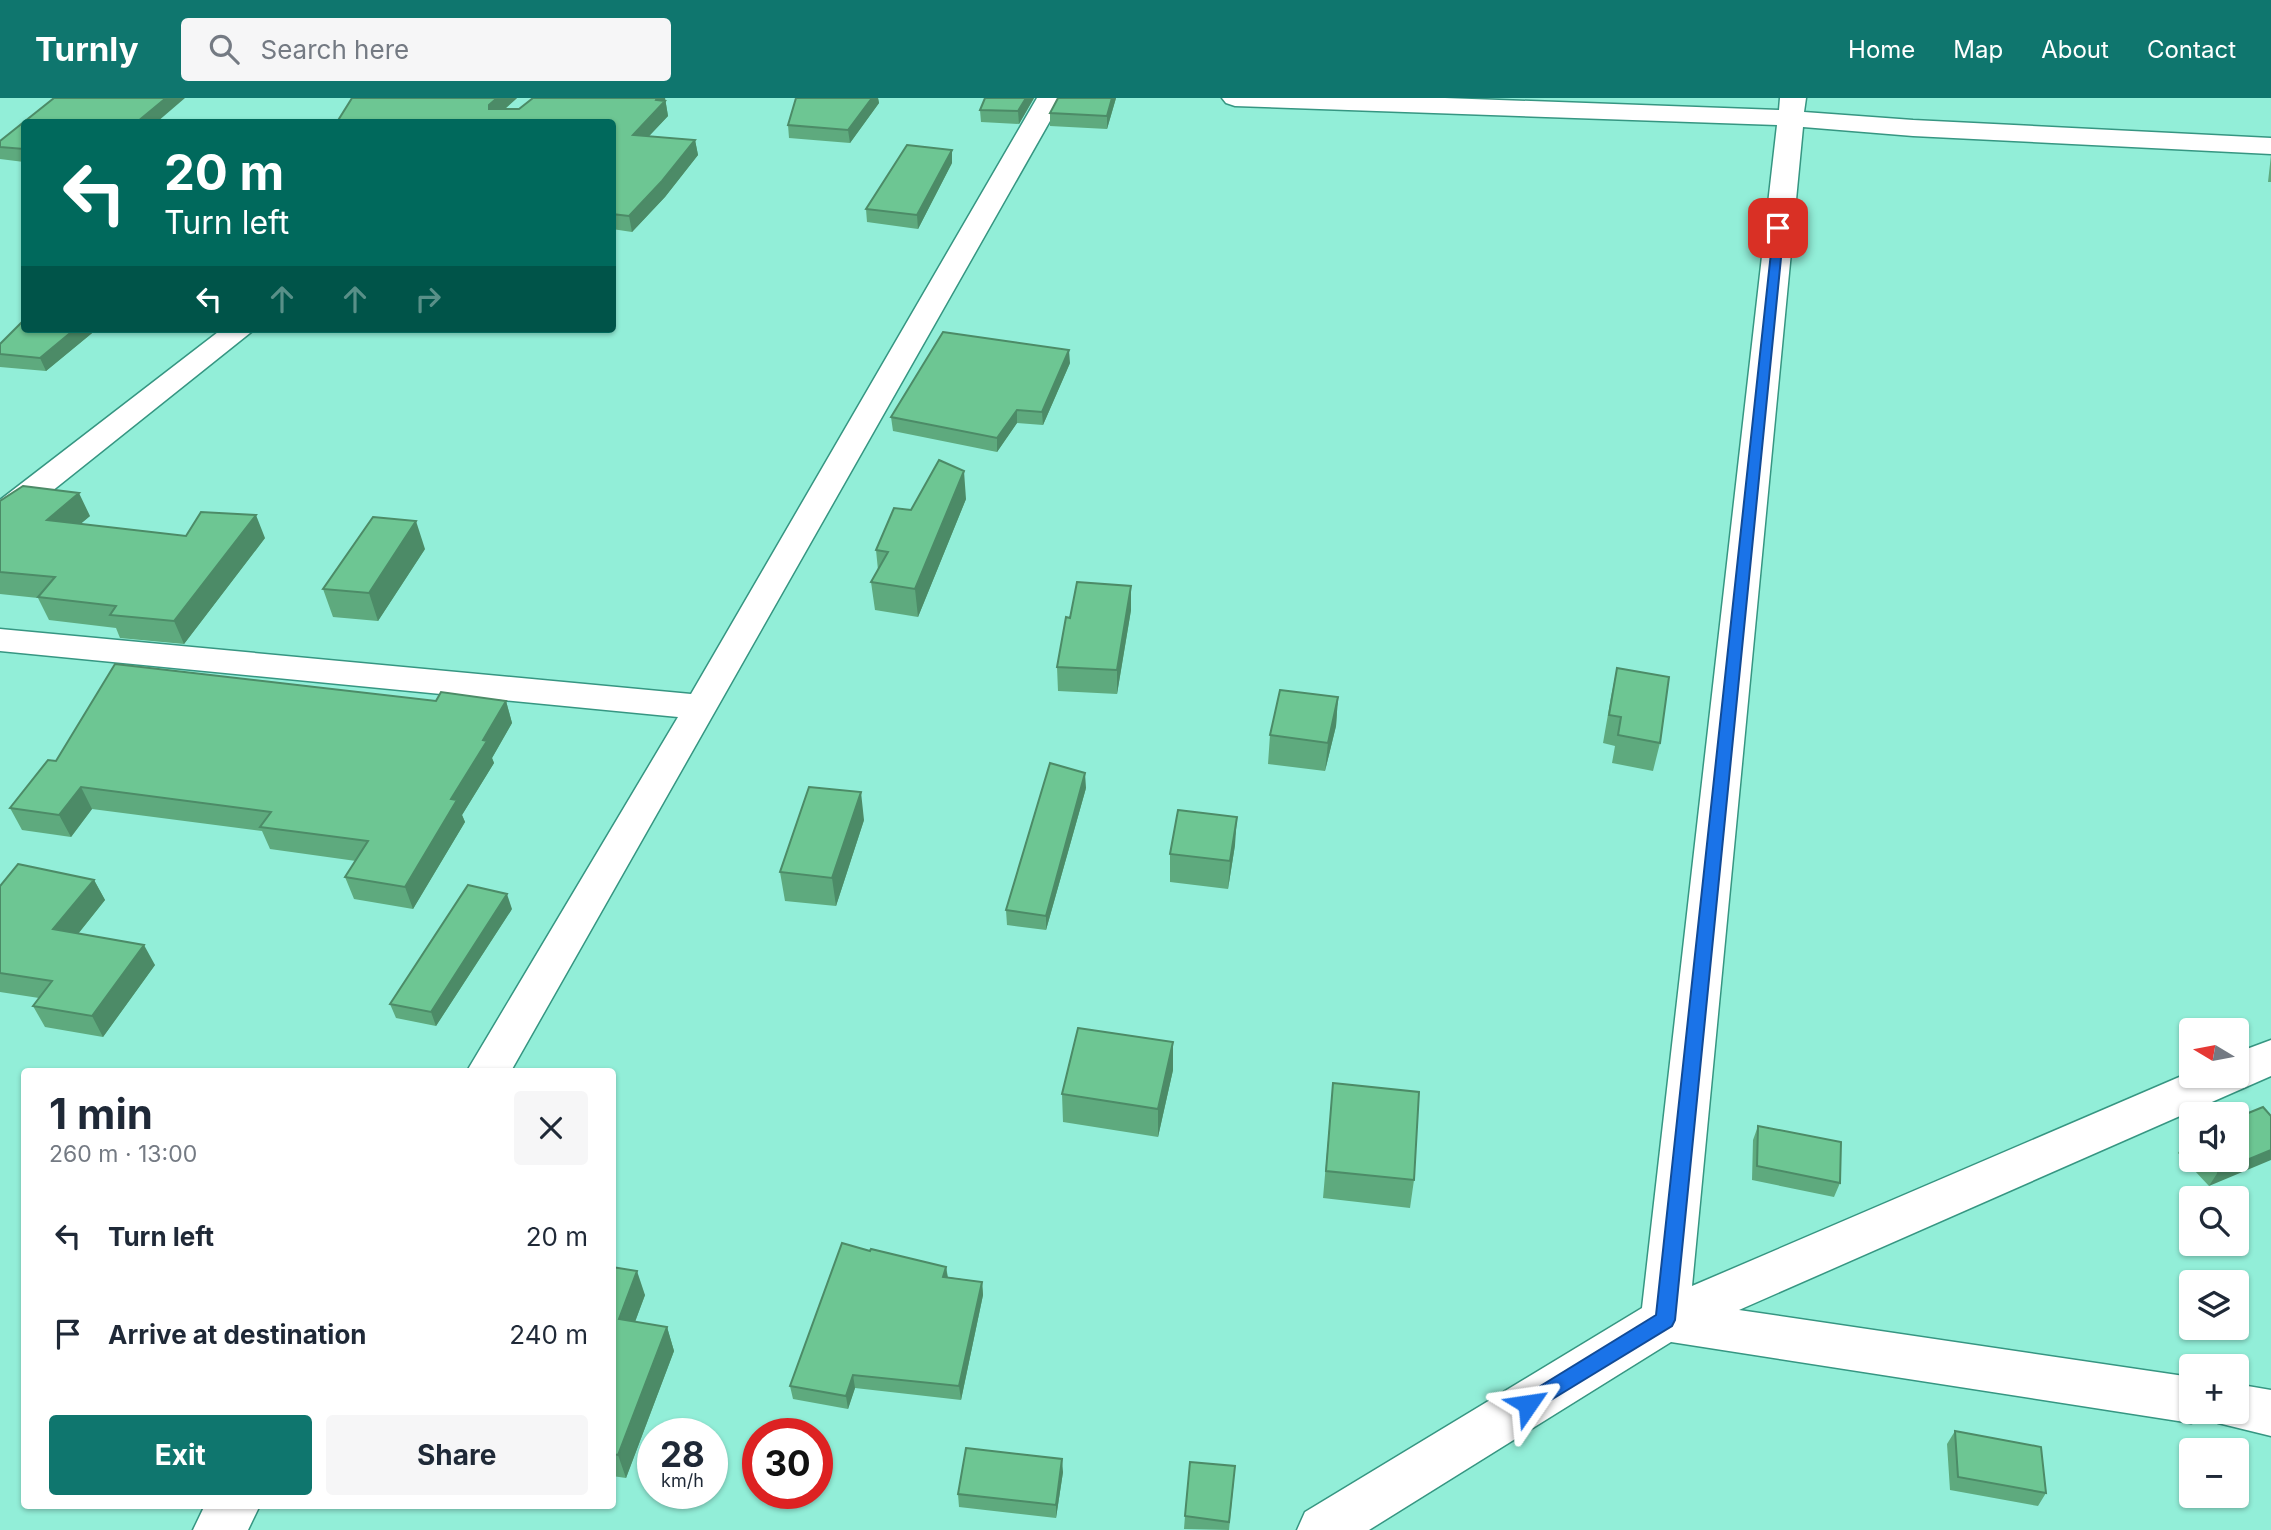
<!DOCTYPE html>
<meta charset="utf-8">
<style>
:root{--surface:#fff;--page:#f6f6f7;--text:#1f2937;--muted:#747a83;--accent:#0f766e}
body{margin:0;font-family:Inter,sans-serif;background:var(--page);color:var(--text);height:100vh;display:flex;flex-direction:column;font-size:26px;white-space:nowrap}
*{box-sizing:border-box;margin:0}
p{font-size:23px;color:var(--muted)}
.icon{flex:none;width:38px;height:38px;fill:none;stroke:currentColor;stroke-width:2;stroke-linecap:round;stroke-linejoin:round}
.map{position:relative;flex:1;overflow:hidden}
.panel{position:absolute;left:21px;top:970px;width:595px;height:441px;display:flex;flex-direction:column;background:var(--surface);border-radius:7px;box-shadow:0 2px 5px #0004}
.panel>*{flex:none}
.hud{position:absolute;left:21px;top:21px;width:595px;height:214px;border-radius:7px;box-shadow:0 2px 5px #0004;background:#00695c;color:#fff;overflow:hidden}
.needle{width:46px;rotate:280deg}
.tools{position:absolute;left:2179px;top:920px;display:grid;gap:14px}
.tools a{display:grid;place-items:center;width:70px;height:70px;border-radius:7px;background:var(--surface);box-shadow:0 2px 5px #0004;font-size:35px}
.speed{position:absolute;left:637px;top:1320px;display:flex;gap:14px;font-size:35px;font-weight:700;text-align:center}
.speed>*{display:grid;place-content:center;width:91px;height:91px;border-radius:50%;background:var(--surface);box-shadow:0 2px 5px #0004;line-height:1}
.speed small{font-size:18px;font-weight:400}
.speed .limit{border:10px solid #d22;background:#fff;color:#111}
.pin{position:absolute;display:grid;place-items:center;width:60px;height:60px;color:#fff;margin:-30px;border-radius:14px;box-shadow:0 4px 10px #0006}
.me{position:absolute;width:77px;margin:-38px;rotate:58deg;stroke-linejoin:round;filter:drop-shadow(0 0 5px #0008)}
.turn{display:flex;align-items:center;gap:24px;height:147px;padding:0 28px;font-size:32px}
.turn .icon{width:91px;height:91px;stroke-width:2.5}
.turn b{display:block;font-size:49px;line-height:60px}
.lanes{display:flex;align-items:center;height:66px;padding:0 28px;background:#0003;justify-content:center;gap:35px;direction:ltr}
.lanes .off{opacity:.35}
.round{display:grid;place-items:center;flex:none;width:74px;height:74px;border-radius:7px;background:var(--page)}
.head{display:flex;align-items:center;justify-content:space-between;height:119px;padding:0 28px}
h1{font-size:42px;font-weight:700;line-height:52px}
.button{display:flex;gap:14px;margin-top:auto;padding:14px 28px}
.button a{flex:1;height:80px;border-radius:7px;background:var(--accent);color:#fff;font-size:28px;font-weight:700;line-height:80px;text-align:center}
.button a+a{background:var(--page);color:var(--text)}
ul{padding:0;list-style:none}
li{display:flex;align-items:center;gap:21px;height:98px;padding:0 28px}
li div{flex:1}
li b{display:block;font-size:26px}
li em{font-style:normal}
header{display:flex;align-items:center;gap:42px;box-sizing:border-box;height:98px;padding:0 35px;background:var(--accent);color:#fff}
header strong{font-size:33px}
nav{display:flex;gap:38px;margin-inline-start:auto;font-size:24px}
.search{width:490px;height:63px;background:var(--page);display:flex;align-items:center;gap:18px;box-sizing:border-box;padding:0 24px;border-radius:7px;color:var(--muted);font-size:26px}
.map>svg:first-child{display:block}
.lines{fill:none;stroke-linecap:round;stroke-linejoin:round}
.minor-casing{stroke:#369682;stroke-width:3}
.minor{fill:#fff;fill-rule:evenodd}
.wall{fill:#5eaa7e}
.shaded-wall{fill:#4c8b67}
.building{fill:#6dc693;stroke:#4c8b67;stroke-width:2}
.route{fill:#1a73e8;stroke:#114b97;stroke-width:2}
</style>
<header>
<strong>Turnly</strong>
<div class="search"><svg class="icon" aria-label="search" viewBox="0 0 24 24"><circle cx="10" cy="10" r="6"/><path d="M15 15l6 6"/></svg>Search here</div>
<nav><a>Home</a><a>Map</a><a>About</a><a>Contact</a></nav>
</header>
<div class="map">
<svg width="2271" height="1432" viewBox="0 0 2271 1432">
<rect width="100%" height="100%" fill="#92eed8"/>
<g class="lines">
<defs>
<path id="minor" d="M1037,0H1063L511,973H467L678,619L0,553V531L691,596Z
M1222,0H1445L1779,12L1780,0H1806L1804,14L1913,22L2271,40V56L1913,38L1803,29L1692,1188L2191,974V978H2236V955L2271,942V978L1739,1212L2191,1279V1314H2210L2209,1318L2191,1325L1671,1244L1369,1432H1297L1305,1414L1642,1210L1777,27L1235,8L1226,5Z
M222,231H255L12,425L0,428V402Z
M2236,1286L2271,1292V1338L2218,1325L2214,1314H2236Z
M205,1407H260L248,1432H193Z"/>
</defs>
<!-- minor casing -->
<use href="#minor" class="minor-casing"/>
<!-- minor -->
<use href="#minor" class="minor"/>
</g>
<!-- wall -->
<path class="wall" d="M352,0H517L505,11H519L533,0H665L668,18L649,38L695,42L698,57L665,99L632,134L612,131V24Z
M796,0H878L879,5L850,45L789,40L788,27Z
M1034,0L1019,26L981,24L980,12Z
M1058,0H1116L1107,31L1050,28V15Z
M24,24V64L0,61V43Z
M2271,57V84H2268Z
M952,65L918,131L867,124L866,111Z
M97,231L46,273L0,269V246Z
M1070,265L1043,327L1017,325L997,354L893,333L891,319Z
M966,401L918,519L875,512L871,484L878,472L876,452L911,412Z
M0,403L90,418L80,426L186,438L265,440L184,546L120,540L116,530L49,522L38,500L0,496Z
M425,451L378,523L333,519L323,491Z
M1131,512L1117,596L1058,593L1057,569L1070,520Z
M1617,570L1660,645L1653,673L1612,665L1615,648L1603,645L1611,599Z
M1338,599L1336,628L1325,673L1268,666L1270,637Z
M436,603H506L512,625L492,660L494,665L462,717L465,724L413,811L354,801L345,779L356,763L270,751L262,733L92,711L71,739L22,732L10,710L56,663Z
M1086,690L1046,832L1007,827L1006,812Z
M864,722L836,808L785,803L780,774Z
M1235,747L1228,791L1170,784V756Z
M94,782L105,802L78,836L155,867L103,939L45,929L33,908L39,900L0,894V788Z
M512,811L436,928L396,920L390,906Z
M1173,944V972L1158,1039L1063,1024L1062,996Z
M1333,985L1414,1082L1410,1110L1323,1100Z
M1758,1028L1840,1085L1834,1099L1752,1082L1753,1042Z
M2191,1039V1062H2236L2209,1088L2178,1055L2187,1041Z
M870,1153L946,1169L948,1179L982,1184L983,1197L961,1302L855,1290L848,1311L793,1301L790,1288Z
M612,1169L645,1197L635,1224L667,1229L674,1253L626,1380L612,1378Z
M1955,1333L2046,1395L2038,1408L1950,1392L1947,1346Z
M1063,1374L1056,1420L959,1409L958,1396Z
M1234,1381L1229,1432L1184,1431L1185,1418Z"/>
<!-- shaded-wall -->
<path class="shaded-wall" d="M166,0H185L157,24H137Z
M497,0H517L492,22L489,11V7Z
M657,0H665L668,18L636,52L633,37Z
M872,0H878L879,5L850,45L848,32Z
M1026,0H1034L1019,26L1018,13Z
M1112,0H1116L1107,31V18Z
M695,42L698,57L665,99L632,134L629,118Z
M952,52V65L918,131L917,117Z
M75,231H97L46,273L40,260Z
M1069,252L1070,265L1043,327L1042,314Z
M1017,312V325L997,354V340Z
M964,373L966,401L918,519L915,491Z
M79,395L90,418L58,445L47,422Z
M256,417L265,440L184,546L174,523Z
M416,423L425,451L378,523L369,495Z
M1131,488V512L1117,596V572Z
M1338,599L1336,628L1325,673L1328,645Z
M506,603L512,625L492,660L494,665L462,717L465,724L413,811L405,789L483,642Z
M1085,675L1086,690L1046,832V818Z
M81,689L92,711L71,739L59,717Z
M861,694L864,722L836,808L832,780Z
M1237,719L1235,747L1228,791L1230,763Z
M94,782L105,802L65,852L53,831Z
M507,796L512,811L436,928L431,914Z
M144,847L155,867L103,939L92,918Z
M1173,944V972L1158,1039V1011Z
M2271,1052V1062L2209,1088L2218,1074Z
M946,1169L948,1183L943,1179Z
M637,1173L645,1197L627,1245L619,1221Z
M982,1184L983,1197L961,1302L959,1288Z
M667,1229L674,1253L626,1380L618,1357Z
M853,1277L855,1290L848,1311L846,1298Z
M1062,1361L1063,1374L1056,1420V1407Z"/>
<!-- building -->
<path class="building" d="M54,0H166L137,24H24V51L0,49V43Z
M352,0H497L489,7V11H519L533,0H657L656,2L665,3L633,37L695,42L662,83L629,118L612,116V24H337Z
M796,0H872L848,32L788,27Z
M985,0H1026L1018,13L980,12Z
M1058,0H1112L1107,18L1050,15Z
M907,47L952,52L917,117L866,111Z
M24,222V231H75L40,260L0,256V246Z
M943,234L1069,252L1042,314L1017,312L997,340L891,319Z
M939,362L964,373L915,491L871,484L888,454L876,452L894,410L911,412Z
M23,388L79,395L47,422L186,438L201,414L256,417L174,523L110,517L116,508L38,499L55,479L0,474V403Z
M373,419L416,423L369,495L323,491Z
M1077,484L1131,488L1117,572L1057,569L1066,519L1070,520Z
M115,566L436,603L441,594L506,603L483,642L487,643L451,701L457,702L405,789L345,779L368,743L260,729L271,714L81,689L59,717L10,710L48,662L56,663Z
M1617,570L1669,579L1660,645L1618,637L1621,619L1609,617Z
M1280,592L1338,599L1328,645L1270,637Z
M1050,665L1085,675L1046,818L1006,812Z
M809,689L861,694L832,780L780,774Z
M1178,712L1237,719L1230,763L1170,756Z
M18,766L94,782L53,831L144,847L92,918L33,908L52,883L0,875V788Z
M468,787L507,796L431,914L390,906Z
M1078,930L1173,944L1158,1011L1062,996Z
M1333,985L1419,994L1414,1082L1326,1073Z
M2263,1009L2271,1018V1052L2218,1074L2207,1062H2236V1020Z
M1758,1028L1841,1044L1840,1085L1757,1068Z
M842,1145L870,1153L871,1151L946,1169L943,1179L982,1184L959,1288L853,1277L846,1298L790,1288Z
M612,1169L637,1173L619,1221L667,1229L618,1357L612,1356Z
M1955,1333L2041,1349L2046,1395L1958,1379Z
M966,1350L1062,1361L1056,1407L958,1396Z
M1190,1364L1235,1368L1229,1424L1185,1418Z"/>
<!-- route -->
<path class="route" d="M1774,127L1784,130L1675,1222L1672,1228L1528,1316L1521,1313L1518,1306L1521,1300L1656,1217Z"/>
</svg>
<div class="tools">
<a><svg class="needle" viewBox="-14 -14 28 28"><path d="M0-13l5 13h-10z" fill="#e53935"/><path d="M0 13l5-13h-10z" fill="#747a83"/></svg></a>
<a><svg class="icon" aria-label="sound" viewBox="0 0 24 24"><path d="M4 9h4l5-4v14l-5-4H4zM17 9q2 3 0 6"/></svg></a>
<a><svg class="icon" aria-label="search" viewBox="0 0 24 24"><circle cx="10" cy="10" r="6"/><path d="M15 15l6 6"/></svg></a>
<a><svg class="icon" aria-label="layers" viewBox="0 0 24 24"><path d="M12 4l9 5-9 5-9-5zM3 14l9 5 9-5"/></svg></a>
<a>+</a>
<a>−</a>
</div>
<div class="speed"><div>28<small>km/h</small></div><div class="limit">30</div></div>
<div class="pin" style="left:1778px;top:130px;background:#d93025"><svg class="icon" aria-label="arrive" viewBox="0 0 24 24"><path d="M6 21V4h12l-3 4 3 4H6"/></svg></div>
<svg class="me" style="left:1528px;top:1306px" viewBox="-20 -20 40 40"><path d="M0-17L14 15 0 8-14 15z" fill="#1a73e8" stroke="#fff" stroke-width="4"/></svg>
<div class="hud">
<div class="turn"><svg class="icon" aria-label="left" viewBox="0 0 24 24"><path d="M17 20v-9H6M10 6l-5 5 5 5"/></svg><div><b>20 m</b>Turn left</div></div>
<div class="lanes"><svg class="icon" aria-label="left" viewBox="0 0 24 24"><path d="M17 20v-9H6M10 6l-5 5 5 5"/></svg><svg class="icon off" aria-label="ahead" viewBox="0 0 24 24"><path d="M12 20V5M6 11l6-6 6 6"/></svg><svg class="icon off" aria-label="ahead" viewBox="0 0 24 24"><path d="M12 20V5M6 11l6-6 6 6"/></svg><svg class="icon off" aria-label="right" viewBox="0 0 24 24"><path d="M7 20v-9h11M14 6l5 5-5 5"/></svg></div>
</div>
<section class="panel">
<div class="head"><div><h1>1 min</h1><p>260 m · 13:00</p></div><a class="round"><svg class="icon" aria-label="close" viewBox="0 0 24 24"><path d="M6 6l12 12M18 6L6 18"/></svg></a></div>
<ul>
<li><svg class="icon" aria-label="left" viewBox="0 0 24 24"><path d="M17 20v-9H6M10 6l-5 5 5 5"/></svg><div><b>Turn left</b></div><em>20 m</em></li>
<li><svg class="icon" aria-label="arrive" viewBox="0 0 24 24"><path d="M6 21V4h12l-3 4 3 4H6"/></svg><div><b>Arrive at destination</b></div><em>240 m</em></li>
</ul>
<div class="button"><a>Exit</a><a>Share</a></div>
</section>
</div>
